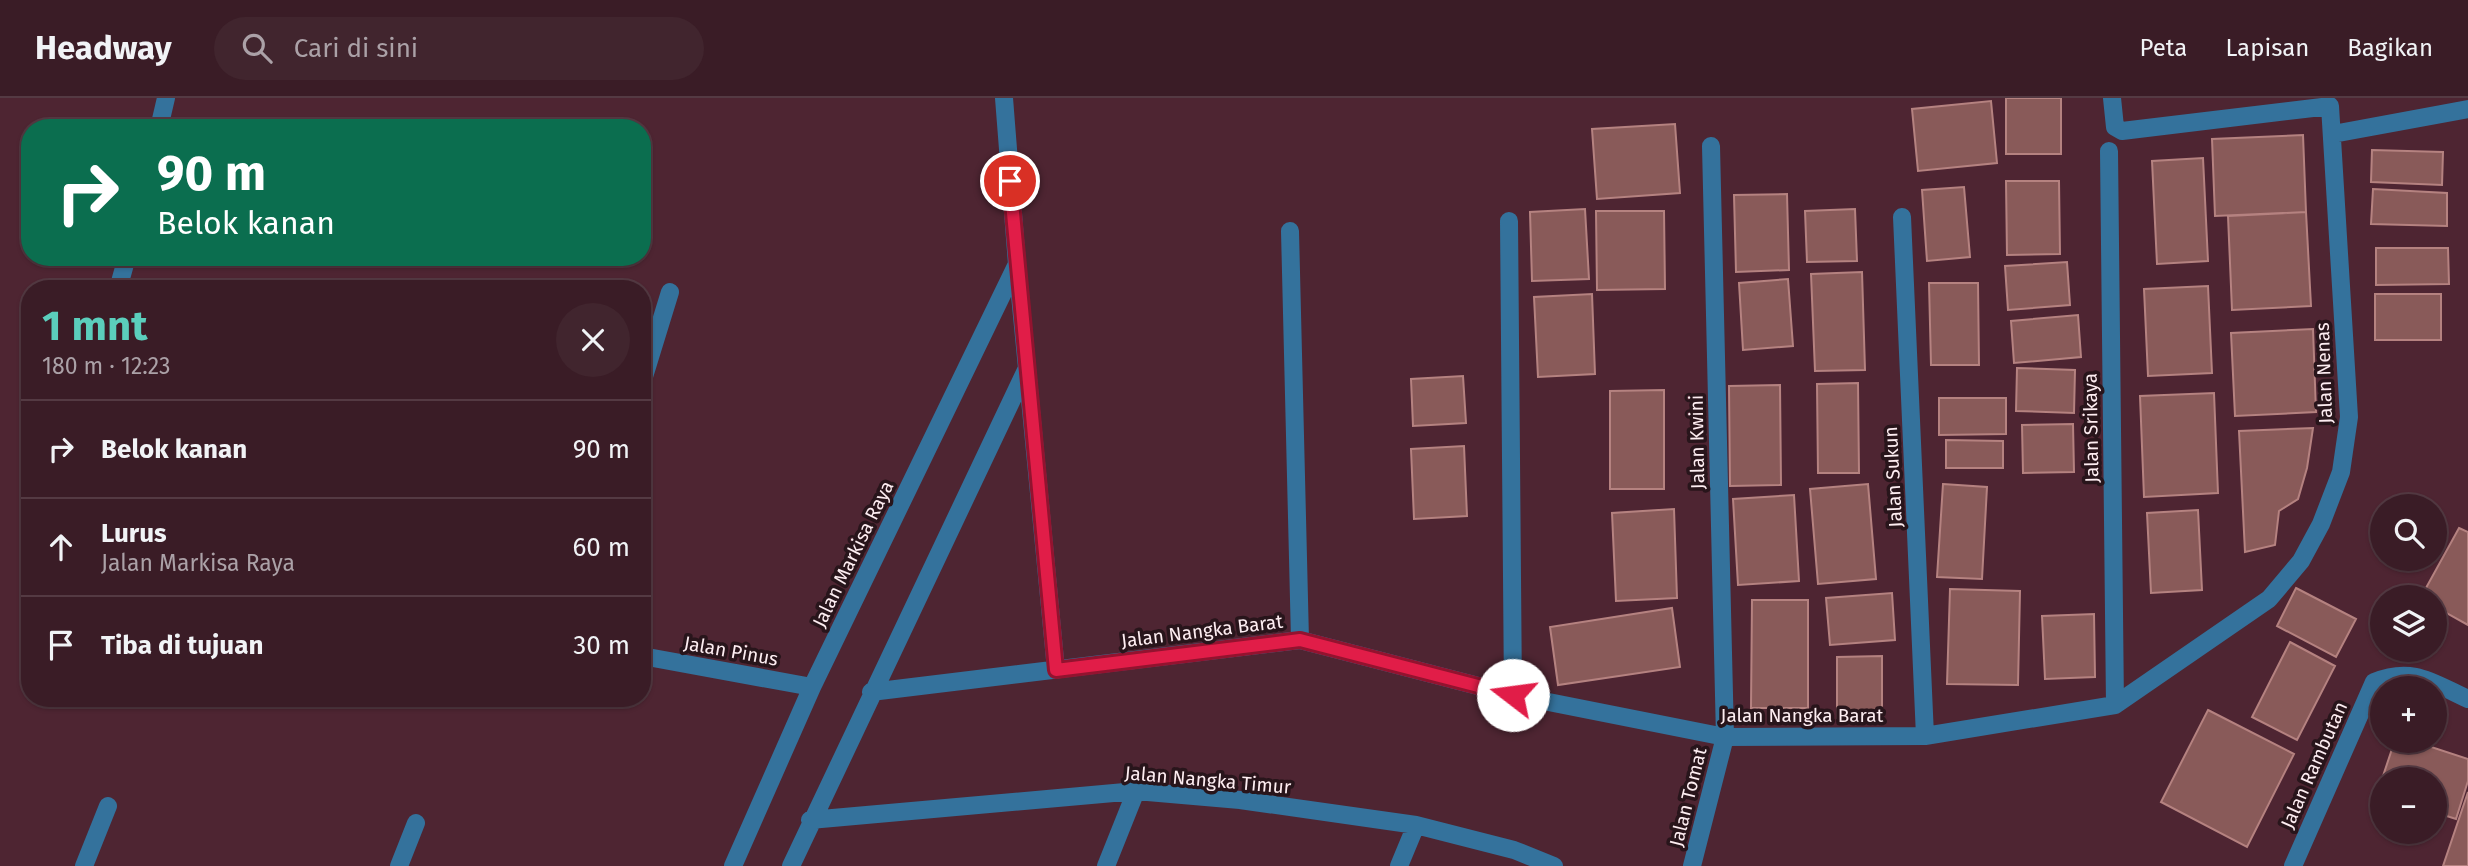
<!DOCTYPE html>
<html lang="id">
<meta charset="utf-8">
<style>
:root{--surface:#3a1c26;--page:#41252e;--text:#f1f3f6;--muted:#aba1a7;--line:#543a43;--accent:#5bcebc}
body{margin:0;font-family:"Fira Sans",sans-serif;background:var(--page);color:var(--text);height:100vh;display:flex;flex-direction:column;font-size:26px;white-space:nowrap}
*{box-sizing:border-box;margin:0}
p{font-size:23px;color:var(--muted)}
.icon{flex:none;width:38px;height:38px;fill:none;stroke:currentColor;stroke-width:2;stroke-linecap:round;stroke-linejoin:round}
.map{position:relative;flex:1;overflow:hidden}
.details{position:absolute;left:21px;top:182px;width:630px;height:427px;display:flex;flex-direction:column;background:var(--surface);border-radius:28px;box-shadow:0 2px 5px #0004,0 0 0 2px var(--line)}
.details>*{flex:none}
.top-card{position:absolute;left:21px;top:21px;width:630px;height:147px;border-radius:28px;box-shadow:0 2px 5px #0004,0 0 0 2px var(--line);background:#0b6e4f;color:#fff;overflow:hidden}
.tools{position:absolute;left:2370px;top:396px;display:grid;gap:14px}
.tools a{display:grid;place-items:center;width:77px;height:77px;border-radius:50%;background:var(--surface);box-shadow:0 2px 5px #0004,0 0 0 2px var(--line);font-size:35px}
.pin{position:absolute;display:grid;place-items:center;width:60px;height:60px;color:#fff;margin:-30px;border:4px solid #fff;border-radius:50%;box-shadow:0 2px 7px #0007}
.me{position:absolute;width:77px;margin:-38px;rotate:285deg;stroke-linejoin:round;filter:drop-shadow(0 0 5px #0008)}
.turn{display:flex;align-items:center;gap:24px;height:147px;padding:0 21px;font-size:32px}
.turn .icon{width:91px;height:91px;stroke-width:2.5}
.turn b{display:block;font-size:49px;line-height:60px}
.round{display:grid;place-items:center;flex:none;width:74px;height:74px;border-radius:37px;background:var(--page)}
.overview{display:flex;align-items:center;justify-content:space-between;height:119px;padding:0 21px}
h1{font-size:42px;font-weight:700;line-height:52px;color:var(--accent)}
ul{padding:0;list-style:none}
li{display:flex;align-items:center;gap:21px;height:98px;padding:0 21px;border-top:2px solid var(--line)}
li div{flex:1}
li b{display:block;font-size:26px}
li em{font-style:normal}
header{display:flex;align-items:center;gap:42px;box-sizing:border-box;height:98px;padding:0 35px;background:var(--surface);border-bottom:2px solid var(--line)}
header strong{font-size:33px}
nav{display:flex;gap:38px;margin-inline-start:auto;font-size:24px}
.search{width:490px;height:63px;background:var(--page);display:flex;align-items:center;gap:18px;box-sizing:border-box;padding:0 24px;border-radius:38px;color:var(--muted);font-size:26px}
.map>svg:first-child{display:block}
.building{fill:#895a59;stroke:#b58280;stroke-width:2}
.lines{fill:none;stroke-linecap:round;stroke-linejoin:round}
.minor{stroke:#34729c;stroke-width:18}
.route-casing{stroke:#92132f;stroke-width:18}
.route{stroke:#e11d48;stroke-width:12}
.labels{text-anchor:middle;dominant-baseline:central;stroke-width:7;stroke-linejoin:round;paint-order:stroke}
.street-label{font-size:19px;fill:#fdedf1;stroke:#28151b}
</style>
<header>
<strong>Headway</strong>
<div class="search"><svg class="icon" aria-label="search" viewBox="0 0 24 24"><circle cx="10" cy="10" r="6"/><path d="M15 15l6 6"/></svg>Cari di sini</div>
<nav><a>Peta</a><a>Lapisan</a><a>Bagikan</a></nav>
</header>
<div class="map">
<svg width="2468" height="768" viewBox="0 0 2468 768">
<rect width="100%" height="100%" fill="#4e2532"/>
<!-- building -->
<path class="building" d="M2006,0H2061V56H2006Z
M1991,3L1997,65L1918,73L1912,11Z
M1675,26L1680,95L1597,101L1592,31Z
M2303,37L2306,114L2215,118L2212,41Z
M2372,52L2443,54L2442,87L2371,84Z
M2203,60L2208,163L2157,166L2152,63Z
M2006,83H2059L2060,156L2007,157Z
M1964,89L1970,159L1927,163L1922,92Z
M2373,91L2447,95V128L2371,126Z
M1787,96L1789,172L1736,174L1734,97Z
M1585,111L1589,181L1532,183L1530,114Z
M1855,111L1857,163L1807,164L1805,113Z
M1596,113H1664L1665,191L1597,192Z
M2306,114L2311,208L2232,212L2228,118Z
M2376,150H2448L2449,186L2376,187Z
M2067,164L2070,207L2008,212L2005,168Z
M1862,174L1865,272L1815,273L1811,176Z
M1788,181L1793,248L1743,252L1739,185Z
M1929,185H1978L1979,267H1931Z
M2208,188L2212,275L2148,278L2144,191Z
M1592,196L1595,276L1538,279L1534,199Z
M2375,196H2441V242H2375Z
M2078,217L2081,259L2014,265L2011,223Z
M2313,231L2316,314L2235,318L2231,235Z
M2017,270L2075,272L2074,315L2016,313Z
M1463,278L1466,325L1413,328L1411,281Z
M1858,285L1859,375H1818L1817,286Z
M1780,287L1781,387L1730,388L1729,288Z
M1664,292V391H1610V293Z
M2214,295L2218,395L2144,399L2140,298Z
M1939,300H2006V336L1939,337Z
M2073,326L2074,374L2023,375L2022,327Z
M2313,330L2307,370L2298,401L2279,413L2275,447L2245,454L2239,333Z
M1946,342L2003,343V370H1946Z
M1464,348L1467,418L1414,421L1411,351Z
M1868,386L1876,481L1818,486L1810,391Z
M1943,386L1987,389L1982,481L1937,479Z
M1794,397L1799,483L1738,487L1733,401Z
M1674,411L1677,500L1616,503L1612,415Z
M2198,412L2202,492L2151,495L2147,415Z
M2459,430L2468,434V527L2434,508V499H2421Z
M2296,490L2356,521L2336,559L2277,528Z
M1950,491L2020,493L2018,587L1947,586Z
M1892,495L1895,542L1830,547L1826,500Z
M1752,502H1808V610H1751Z
M1672,510L1680,569L1558,587L1550,529Z
M2094,516L2095,579L2045,581L2042,518Z
M2290,544L2335,568L2297,642L2252,619Z
M1882,558V620H1837V559Z
M2208,612L2294,656L2247,749L2161,704Z
M2395,642H2410L2468,661V683L2456,721L2434,714V681H2382Z
M2468,694V768H2443Z"/>
<g class="lines">
<!-- minor -->
<path class="minor" d="M1004,0L1017,166L1056,572
M159,30L166,0
M2333,36L2468,11
M2109,53L2115,607
M1902,119L1925,638
M1509,123L1513,597
M1290,133L1300,542
M118,191L127,159
M642,285L670,194
M642,558L812,589
M871,594L1300,542L1513,597L1725,639L1925,638L2115,607L2269,501L2301,463L2321,426L2341,374L2349,319L2330,8L2122,33L2115,29L2112,0
M810,722L1136,693L1240,702L1416,727L1514,752L1554,768
M84,768L108,708
M399,768L416,725
M733,768L812,589L1017,166
M791,768L1027,270
M1106,768L1136,693
M1399,768L1416,727
M1692,768L1725,639L1711,48
M2293,768L2374,584C2413,568 2433,585 2468,601"/>
</g>
<g class="lines">
<defs>
<path id="route" d="M1010,83L1056,572L1300,542L1513,597"/>
</defs>
<!-- route casing -->
<use href="#route" class="route-casing"/>
<!-- route -->
<use href="#route" class="route"/>
</g>
<g class="labels">
<!-- street labels -->
<g class="street-label">
<text transform="translate(2324 275) rotate(-92)">Jalan Nenas</text>
<text transform="translate(2091 330) rotate(-91)">Jalan Srikaya</text>
<text transform="translate(1697 344) rotate(-91)">Jalan Kwini</text>
<text transform="translate(1893 379) rotate(-93)">Jalan Sukun</text>
<text transform="translate(853 456) rotate(-64)">Jalan Markisa Raya</text>
<text transform="translate(1202 533) rotate(-7)">Jalan Nangka Barat</text>
<text transform="translate(731 553) rotate(10)">Jalan Pinus</text>
<text x="1802" y="617">Jalan Nangka Barat</text>
<text transform="translate(2314 667) rotate(-66)">Jalan Rambutan</text>
<text transform="translate(1208 682) rotate(5)">Jalan Nangka Timur</text>
<text transform="translate(1688 699) rotate(-76)">Jalan Tomat</text>
</g>
</g>
</svg>
<div class="tools">
<a><svg class="icon" aria-label="search" viewBox="0 0 24 24"><circle cx="10" cy="10" r="6"/><path d="M15 15l6 6"/></svg></a>
<a><svg class="icon" aria-label="layers" viewBox="0 0 24 24"><path d="M12 4l9 5-9 5-9-5zM3 14l9 5 9-5"/></svg></a>
<a>+</a>
<a>−</a>
</div>
<div class="pin" style="left:1010px;top:83px;background:#d93025"><svg class="icon" aria-label="arrive" viewBox="0 0 24 24"><path d="M6 21V4h12l-3 4 3 4H6"/></svg></div>
<svg class="me" style="left:1513px;top:597px" viewBox="-20 -20 40 40"><circle r="19" fill="#fff"/><path d="M0-13L10 11 0 6-10 11z" fill="#e11d48"/></svg>
<div class="top-card">
<div class="turn"><svg class="icon" aria-label="right" viewBox="0 0 24 24"><path d="M7 20v-9h11M14 6l5 5-5 5"/></svg><div><b>90 m</b>Belok kanan</div></div>
</div>
<section class="details">
<div class="overview"><div><h1>1 mnt</h1><p>180 m · 12:23</p></div><a class="round"><svg class="icon" aria-label="close" viewBox="0 0 24 24"><path d="M6 6l12 12M18 6L6 18"/></svg></a></div>
<ul>
<li><svg class="icon" aria-label="right" viewBox="0 0 24 24"><path d="M7 20v-9h11M14 6l5 5-5 5"/></svg><div><b>Belok kanan</b></div><em>90 m</em></li>
<li><svg class="icon" aria-label="ahead" viewBox="0 0 24 24"><path d="M12 20V5M6 11l6-6 6 6"/></svg><div><b>Lurus</b><p>Jalan Markisa Raya</p></div><em>60 m</em></li>
<li><svg class="icon" aria-label="arrive" viewBox="0 0 24 24"><path d="M6 21V4h12l-3 4 3 4H6"/></svg><div><b>Tiba di tujuan</b></div><em>30 m</em></li>
</ul>
</section>
</div>
